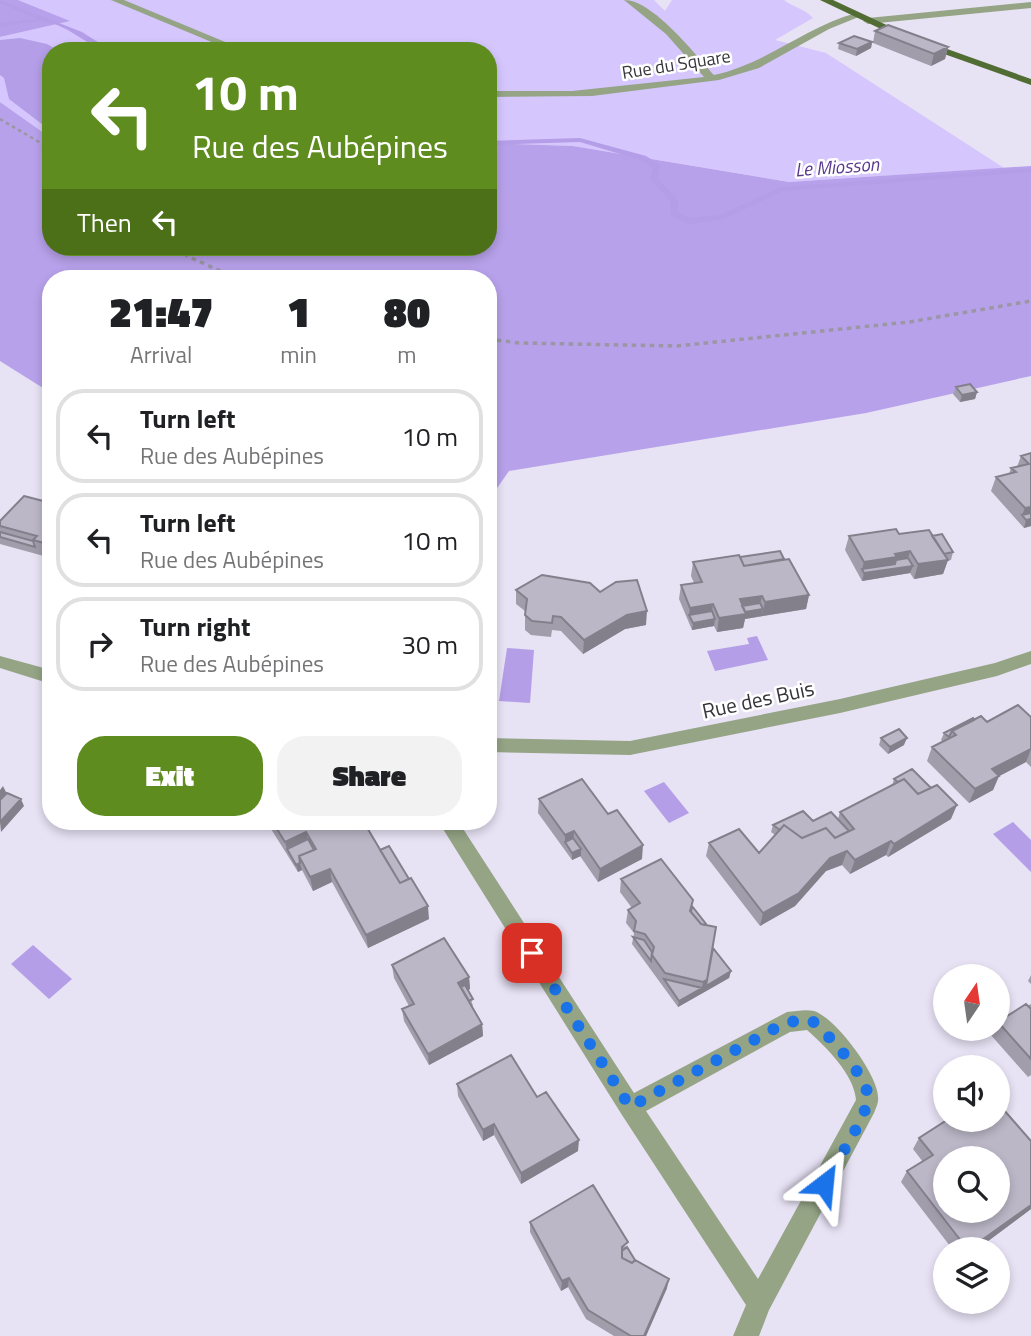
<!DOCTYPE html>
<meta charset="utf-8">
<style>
:root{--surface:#fff;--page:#f2f2f2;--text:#202124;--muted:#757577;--line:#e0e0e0;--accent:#5f8c1e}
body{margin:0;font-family:"Titillium Web",sans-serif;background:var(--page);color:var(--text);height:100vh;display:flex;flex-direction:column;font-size:26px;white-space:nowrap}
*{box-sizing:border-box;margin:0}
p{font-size:23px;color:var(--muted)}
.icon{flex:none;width:38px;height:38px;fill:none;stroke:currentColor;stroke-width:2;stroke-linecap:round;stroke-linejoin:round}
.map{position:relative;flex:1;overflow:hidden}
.side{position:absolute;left:42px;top:270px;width:455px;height:560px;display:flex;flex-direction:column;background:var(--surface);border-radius:28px;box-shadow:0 4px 10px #0003}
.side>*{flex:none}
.guide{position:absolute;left:42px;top:42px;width:455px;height:214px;border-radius:28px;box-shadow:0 4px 10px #0003;background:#5f8c1e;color:#fff;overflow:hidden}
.needle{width:46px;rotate:13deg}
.tools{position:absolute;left:933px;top:964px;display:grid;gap:14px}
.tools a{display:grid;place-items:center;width:77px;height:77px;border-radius:50%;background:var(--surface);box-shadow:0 4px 10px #0003;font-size:35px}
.pin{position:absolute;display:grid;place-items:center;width:60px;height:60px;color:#fff;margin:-30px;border-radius:14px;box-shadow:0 4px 10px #0006}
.me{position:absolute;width:77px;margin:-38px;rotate:29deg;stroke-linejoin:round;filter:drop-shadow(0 0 5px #0008)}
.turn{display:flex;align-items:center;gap:24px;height:147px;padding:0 35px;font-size:32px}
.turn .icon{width:91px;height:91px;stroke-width:2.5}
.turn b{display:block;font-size:49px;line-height:60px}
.then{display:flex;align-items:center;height:66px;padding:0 35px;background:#0003;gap:14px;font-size:26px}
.eta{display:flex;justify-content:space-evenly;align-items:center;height:119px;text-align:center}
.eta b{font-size:42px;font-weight:800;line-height:49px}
.primary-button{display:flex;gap:14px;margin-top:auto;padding:14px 35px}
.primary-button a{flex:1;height:80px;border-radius:28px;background:var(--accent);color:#fff;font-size:28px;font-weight:800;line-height:80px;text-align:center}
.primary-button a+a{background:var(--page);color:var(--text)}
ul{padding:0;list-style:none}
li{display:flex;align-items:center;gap:21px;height:94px;margin:0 14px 10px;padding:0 21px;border:4px solid var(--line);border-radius:28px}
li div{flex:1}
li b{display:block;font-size:26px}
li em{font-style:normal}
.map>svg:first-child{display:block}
.green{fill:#d6c6fe}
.forest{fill:#b7a1ea}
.water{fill:#b49ee7}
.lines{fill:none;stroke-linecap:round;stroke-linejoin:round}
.stream{fill:#b49ee7;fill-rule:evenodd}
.path-far1{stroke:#9a96a3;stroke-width:2.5;stroke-dasharray:3.5 3.5;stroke-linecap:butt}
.path{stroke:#9a96a3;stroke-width:3.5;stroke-dasharray:4.5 4.5;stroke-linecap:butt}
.minor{fill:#94a485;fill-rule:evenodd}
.major{fill:#526d33;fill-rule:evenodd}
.wall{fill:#a19dab}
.shaded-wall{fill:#83808b}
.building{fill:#bbb7c7;stroke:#83808b;stroke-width:2;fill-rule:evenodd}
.route{stroke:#1a73e8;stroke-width:12;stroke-dasharray:0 21.6}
.labels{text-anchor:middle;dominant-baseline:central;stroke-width:5;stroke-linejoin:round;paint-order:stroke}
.far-street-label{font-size:18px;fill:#35343a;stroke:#fff}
.far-water-label{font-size:19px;font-style:italic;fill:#59398e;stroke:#fff}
.street-label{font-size:21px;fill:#35343a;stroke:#fff}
</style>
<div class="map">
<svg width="1031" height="1336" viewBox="0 0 1031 1336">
<rect width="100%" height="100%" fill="#e7e2f4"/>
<!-- green -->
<path class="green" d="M18,0H654L665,11L672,0H784C794,8 804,8 813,18L775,40L826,53L1004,168L789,182L573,146L488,143V51H51V138L0,102V37L69,21Z"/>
<!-- forest -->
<path class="forest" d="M0,0H18L70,21L0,37Z
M0,102L51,138V247H488V143L573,146L789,182L1031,166V376L866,413L509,471L488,501V278H51V393L0,361Z"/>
<!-- water -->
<path class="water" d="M20,38L47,44L59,51H51V131L9,99L4,78L0,75V40Z
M757,636L768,660L715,671L707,651L749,644L747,638Z
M507,648L534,650L530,703L499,701Z
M664,782L689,813L669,823L644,791Z
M1013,822L1031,840V872L993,834Z
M33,945L72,979L49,999L11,964Z"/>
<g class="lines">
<!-- stream -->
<path class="stream" d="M0,0L82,32L112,51C91,51 69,24 45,22C32,20 14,25 0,27V23L38,19L0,3Z
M580,138L646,156L660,165L658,179L678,200V213L690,218L722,214L781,187L1031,168V172L783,191L724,219L689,224L671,216L670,200L650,179L653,168L640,160L580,142L488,145V141Z"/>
<!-- path-far1 -->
<path class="path-far1" d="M0,119L51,149"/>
<!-- path -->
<path class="path" d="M178,247L187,256L236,278
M488,339L519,343L677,346L909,322L1031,301"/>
<!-- minor -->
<path class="minor" d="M111,0H124L247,51H233Z
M624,0C653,0 695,54 714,75C766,64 805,27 856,13L861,16L829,29L759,68L719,80L592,96L488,97V91H572L704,77L666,34Z
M1031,2V8L868,24L863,21L868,18Z
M1031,651V664L997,676L840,713L630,755L488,752V738L630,741L840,699L995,663Z
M0,656L51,670V684L0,668Z
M438,821H458L634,1093L787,1012C796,1011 806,1009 814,1011C836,1018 878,1075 878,1097C879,1102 876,1108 874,1113L769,1310L759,1336H733L746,1305L622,1115ZM807,1030C826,1047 854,1074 856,1100L758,1279L646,1111L790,1032Z"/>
<!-- major -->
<path class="major" d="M820,0H833L908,35L1031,79V85L902,39Z"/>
</g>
<!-- wall -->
<path class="wall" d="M875,31L948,47L945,59L931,66L873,43Z
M872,42L871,48L856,56L838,49L839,43Z
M956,387L977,392L975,399L960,402L953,394Z
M1031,453V526L1024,528L991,491L996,477L1009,474L1011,468L1017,467L1021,456Z
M51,503V558L0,544V521Z
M899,534L932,536L953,552L951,560H948L943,574L914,579L910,573L862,581L845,550L849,536Z
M740,557L784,559L809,595L806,609L745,619L743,628L717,632L714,626L692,630L679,599L681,585L694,583L691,576L693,562Z
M516,590L600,592L646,625L625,629L583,654L561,631L552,630L551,637L531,635L525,630V611L516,604Z
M1031,717V767L1026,762L999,776L993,790L969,803L927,761L932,747L943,742L941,740L944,733L974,720L987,722Z
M881,738L904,745L888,754L879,745Z
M894,779L951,819L888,857L886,855L850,874L842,865L826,871L795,906L760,926L706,856L709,843L759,853L775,835L771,832L773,825L838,819L840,812L892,786Z
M539,799L642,859L598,882L580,856L572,860L538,813Z
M266,821H353L358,829L380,850L429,919L368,948L332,882L313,891L302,870L298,872Z
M621,879L692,906L706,925L713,948L731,971L729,978L678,1007L632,944L634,933L626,923L628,910L632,908L620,892Z
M392,965L469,977L470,989L468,990L473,1006H472L482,1024L483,1036L429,1065L404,1021L402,1009L409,1006L394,978Z
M1031,975V984L1028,981Z
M1031,1004V1075L1028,1077L990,1034L993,1029H998V1022Z
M457,1084L537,1097L578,1151L521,1184L494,1135L483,1141L458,1096Z
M919,1138L1031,1209L976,1250H953L901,1182L907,1171L923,1162L913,1149Z
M530,1222L627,1247L635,1260L667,1288L646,1336H614L586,1319L568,1287L561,1291L530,1232Z"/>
<!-- shaded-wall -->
<path class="shaded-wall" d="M872,42L871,48L856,56L857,49Z
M948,47L945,59L931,66L934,54Z
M977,392L975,399L960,402L962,395Z
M1031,507V519L1022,515L1025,508Z
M1031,519V526L1024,528L1026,520Z
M910,551L906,566H913L910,573L862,581L864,573L862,569L860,577L864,562L895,554Z
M948,560L943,574L914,579L918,564Z
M809,595L806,609L762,616L765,602Z
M762,596L759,609H763L762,616L745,619L743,628L717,632L719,618L740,599Z
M713,604L711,618L689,615L690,608Z
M647,611L646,625L625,629L583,654L584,640L627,615Z
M715,619L714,626L692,630L693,623Z
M907,738L904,745L888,754L890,747Z
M1031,749L1026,762L988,782L999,776L993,790L969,803L975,789L992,769Z
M3,786L10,800L0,811V790Z
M21,799L24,806L1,832L0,822Z
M957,805L951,819L888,857L894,844Z
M574,831L573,845L565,842V835Z
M306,832L309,845L287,849L285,842Z
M891,841L886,855L850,874L855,860Z
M643,845L642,859L598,882L600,869Z
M581,849V856L572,860V853Z
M847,851L842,865L826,871L795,906L760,926L763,913L830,858Z
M300,863L302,870L298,872L296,865Z
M330,869L332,882L313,891L310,877Z
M428,906L429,919L368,948L366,935Z
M731,971L729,978L701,994L703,982Z
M469,977L470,989L461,994L458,983Z
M702,988L701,994L678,1007L679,1001Z
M482,1024L483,1036L429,1065L428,1054Z
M494,1124V1135L483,1141V1130Z
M579,1140L578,1151L521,1184V1173Z
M1031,1205V1209L976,1250H970Z
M569,1278L568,1287L561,1291L562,1281Z
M669,1279L667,1288L646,1336H644Z"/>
<!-- building -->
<path class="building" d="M888,25L948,47L934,54L875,31Z
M854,36L872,42L857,49L839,43Z
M970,384L977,392L962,395L956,387Z
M1031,453V507L1025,508L996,477L1016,472L1011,468L1029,464L1021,456Z
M24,496L51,503V545L33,540L37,536L0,526V521Z
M1031,513V519L1026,520L1022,515Z
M896,529L899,534L929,530L948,560L918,564L910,551L895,554L897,557L864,562L849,536Z
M0,532L33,541L35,547L0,537Z
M942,534L953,552L944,554L932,536Z
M780,551L784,559L744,566L740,557Z
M739,555L744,566L789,559L809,595L765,602L762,596L740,599L746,614L719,618L713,604L690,608L681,585L702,582L693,562Z
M908,558L913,566L864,573L862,569L895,564L896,560Z
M542,575L590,583L600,592L616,582L637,580L647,611L627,615L584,640L561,617L553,616L552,623L532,621L525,615L527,599L516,590Z
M760,603L763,609L745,612L742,606Z
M712,611L715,619L693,623L689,615Z
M1018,705L1031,717V749L992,769L999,776L975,789L932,747L956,735L952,731L981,716L987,722Z
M973,718L974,720L952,731L949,737L944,733Z
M899,729L907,738L890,747L881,738Z
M912,769L931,788L918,794L904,779L898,782L894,779Z
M582,779L608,814L617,810L643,845L600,869L574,831L565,835L539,799Z
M904,779L918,794L937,785L957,805L894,844L891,841L855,860L847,851L830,858L799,893L763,913L709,843L739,829L759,853L784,825L802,838L826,828L835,838L854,829L840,812Z
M7,793L21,799L0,822V800Z
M803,811L813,821L831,812L849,831L835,838L826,828L802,838L784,825L780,830L773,825Z
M272,821H353L358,829L366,826L400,883L411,878L428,906L366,935L330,869L310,877L299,856L316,849L306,832L285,842Z
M573,838L581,849L572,853L565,842Z
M308,839L314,850L299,856L300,863L296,865L287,849Z
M389,846L409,879L400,883L380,850Z
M661,859L693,900L690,911L701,924L716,927L707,980L703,982L665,973L652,955L654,947L645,934L634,931L636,921L628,910L640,903L621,879Z
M692,906L706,924L704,925L701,924L691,912Z
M633,937L644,940L652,952L651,961Z
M444,938L469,977L458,983L482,1024L428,1054L402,1009L414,1004L392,965Z
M713,948L731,971L706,986L707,980Z
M664,979L702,988L679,1001Z
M465,985L473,999L469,1001L461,987Z
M1026,1004L1031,1009V1059L998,1022Z
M511,1055L537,1097L546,1092L579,1140L521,1173L494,1124L483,1130L457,1084Z
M1003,1109L1031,1141V1205L968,1250L907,1171L933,1155L919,1138L947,1120H974L978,1125L985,1120H998V1112ZM945,1158H998V1211H945Z
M593,1185L628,1242L622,1247V1258L632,1263L635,1260L669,1279L644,1336H631L588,1310L569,1278L562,1281L530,1222Z
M627,1247L635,1260L632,1263L622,1258V1251Z"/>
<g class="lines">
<!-- route -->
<path class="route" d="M532,953L630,1107L787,1022L811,1020C827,1033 867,1076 868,1097C868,1115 834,1166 824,1184"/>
</g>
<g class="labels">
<!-- far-street labels -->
<g class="far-street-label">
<text transform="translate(676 64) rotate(-9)">Rue du Square</text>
</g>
<!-- far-water labels -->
<g class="far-water-label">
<text transform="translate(837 166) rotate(-4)">Le Miosson</text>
</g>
<!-- street labels -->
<g class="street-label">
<text transform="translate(758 699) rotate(-12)">Rue des Buis</text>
</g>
</g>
</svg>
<div class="tools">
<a><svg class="needle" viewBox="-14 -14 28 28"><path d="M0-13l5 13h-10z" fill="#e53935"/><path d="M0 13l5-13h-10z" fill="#757577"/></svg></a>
<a><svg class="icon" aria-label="sound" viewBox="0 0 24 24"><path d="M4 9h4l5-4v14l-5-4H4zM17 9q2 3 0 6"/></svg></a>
<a><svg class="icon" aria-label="search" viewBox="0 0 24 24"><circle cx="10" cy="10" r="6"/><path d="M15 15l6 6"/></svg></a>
<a><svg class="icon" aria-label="layers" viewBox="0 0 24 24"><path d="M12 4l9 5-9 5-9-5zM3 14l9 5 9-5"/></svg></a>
</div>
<div class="pin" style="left:532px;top:953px;background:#d93025"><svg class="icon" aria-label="arrive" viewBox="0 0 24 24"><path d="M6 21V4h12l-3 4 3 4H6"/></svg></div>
<svg class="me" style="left:824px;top:1184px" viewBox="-20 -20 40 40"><path d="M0-17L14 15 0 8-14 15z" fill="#1a73e8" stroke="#fff" stroke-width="4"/></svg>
<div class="guide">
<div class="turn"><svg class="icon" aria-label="left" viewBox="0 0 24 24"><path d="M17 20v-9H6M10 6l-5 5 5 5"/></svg><div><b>10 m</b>Rue des Aubépines</div></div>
<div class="then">Then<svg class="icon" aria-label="left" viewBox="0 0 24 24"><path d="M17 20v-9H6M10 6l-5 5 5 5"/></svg></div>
</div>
<section class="side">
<div class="eta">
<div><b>21:47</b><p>Arrival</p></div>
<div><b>1</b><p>min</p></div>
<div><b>80</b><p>m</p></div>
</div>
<ul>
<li><svg class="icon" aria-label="left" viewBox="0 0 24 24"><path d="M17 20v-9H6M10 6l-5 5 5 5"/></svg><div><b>Turn left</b><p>Rue des Aubépines</p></div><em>10 m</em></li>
<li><svg class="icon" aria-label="left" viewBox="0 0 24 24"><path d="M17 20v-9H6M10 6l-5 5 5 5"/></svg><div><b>Turn left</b><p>Rue des Aubépines</p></div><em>10 m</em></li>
<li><svg class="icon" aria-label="right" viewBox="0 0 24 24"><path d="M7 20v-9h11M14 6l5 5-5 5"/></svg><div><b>Turn right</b><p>Rue des Aubépines</p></div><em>30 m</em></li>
</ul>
<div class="primary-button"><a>Exit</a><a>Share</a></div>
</section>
</div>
